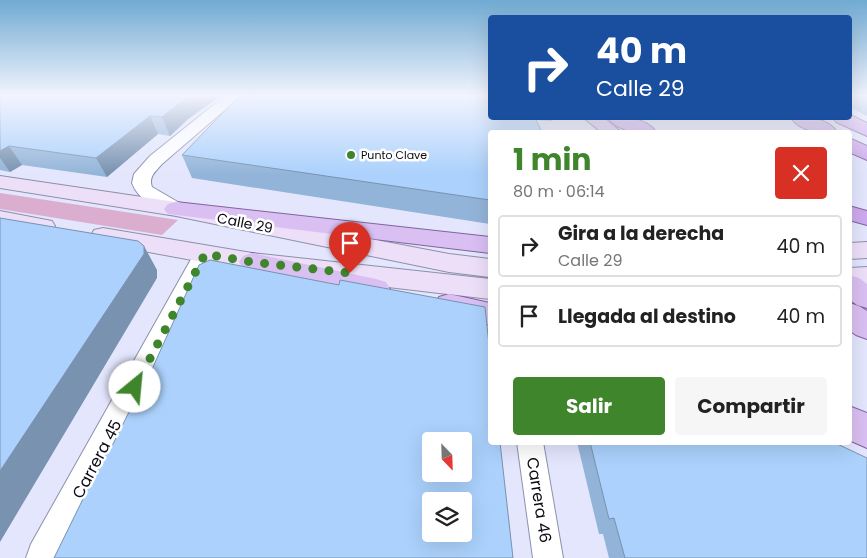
<!DOCTYPE html>
<html lang="es">
<meta charset="utf-8">
<style>
:root{--surface:#fff;--page:#f6f6f6;--text:#222;--muted:#767676;--line:#e0e0e0;--accent:#3e852b}
body{margin:0;font-family:Poppins,sans-serif;background:var(--page);color:var(--text);height:100vh;display:flex;flex-direction:column;font-size:19px;white-space:nowrap}
*{box-sizing:border-box;margin:0}
p{font-size:16px;color:var(--muted)}
.icon{flex:none;width:28px;height:28px;fill:none;stroke:currentColor;stroke-width:2;stroke-linecap:round;stroke-linejoin:round}
.map{position:relative;flex:1;overflow:hidden}
.side{position:absolute;left:488px;top:130px;width:364px;height:315px;display:flex;flex-direction:column;background:var(--surface);border-radius:5px;box-shadow:0 5px 20px #0002}
.side>*{flex:none}
.top-card{position:absolute;left:488px;top:15px;width:364px;height:105px;border-radius:5px;box-shadow:0 5px 20px #0002;background:#1a4fa0;color:#fff;overflow:hidden}
.needle{width:32px;rotate:157deg}
.fabs{position:absolute;left:422px;top:432px;display:grid;gap:10px}
.fabs a{display:grid;place-items:center;width:50px;height:50px;border-radius:5px;background:var(--surface);box-shadow:0 5px 20px #0002;font-size:25px}
.pin{position:absolute;display:grid;place-items:center;width:42px;height:42px;color:#fff;margin:-51px -21px;border-radius:50% 50% 50% 0;rotate:-45deg;box-shadow:0 0 5px #0007}
.pin .icon{rotate:45deg}
.me{position:absolute;width:55px;margin:-28px;rotate:28deg;stroke-linejoin:round;filter:drop-shadow(0 0 4px #0008)}
.turn{display:flex;align-items:center;gap:18px;height:105px;padding:0 25px;font-size:22px}
.turn .icon{width:65px;height:65px;stroke-width:2.5}
.turn b{display:block;font-size:35px;line-height:42px}
.round{display:grid;place-items:center;flex:none;width:52px;height:52px;border-radius:5px;background:var(--page)}
.head{display:flex;align-items:center;justify-content:space-between;height:85px;padding:0 25px}
h1{font-size:30px;font-weight:700;line-height:38px;color:var(--accent)}
.button{display:flex;gap:10px;margin-top:auto;padding:10px 25px}
.button a{flex:1;height:58px;border-radius:5px;background:var(--accent);color:#fff;font-size:20px;font-weight:700;line-height:58px;text-align:center}
.button a+a{background:var(--page);color:var(--text)}
ul{padding:0;list-style:none}
li{display:flex;align-items:center;gap:15px;height:62px;margin:0 10px 8px;padding:0 15px;border:2px solid var(--line);border-radius:5px}
li div{flex:1}
li b{display:block;font-size:19px}
li em{font-style:normal}
.map>svg:first-child{display:block}
.green{fill:#dbaecf}
.lines{fill:none;stroke-linecap:round;stroke-linejoin:round}
.minor-casing{stroke:#8d90aa;stroke-width:2}
.tertiary-casing{stroke:#8d90aa;stroke-width:2}
.secondary-casing{stroke:#8d90aa;stroke-width:2}
.primary-casing{stroke:#82649e;stroke-width:2}
.trunk-casing{stroke:#82649e;stroke-width:2}
.minor{fill:#fff;fill-rule:evenodd}
.tertiary{fill:#fff;fill-rule:evenodd}
.secondary{fill:#eddff8;fill-rule:evenodd}
.primary{fill:#dabff2;fill-rule:evenodd}
.trunk{fill:#ceaaee;fill-rule:evenodd}
.wall{fill:#93b4d9}
.shaded-wall{fill:#7892b0}
.building{fill:#abd1fc;stroke:#7892b0;fill-rule:evenodd}
.route{stroke:#3e852b;stroke-width:9;stroke-dasharray:0 16.2}
.poi-dot{fill:#3e852b;stroke:#fff;stroke-width:2}
.labels{text-anchor:middle;dominant-baseline:central;stroke-width:5;stroke-linejoin:round;paint-order:stroke}
.far-poi-label{font-size:11px;fill:#0a0a13;stroke:#fff;text-anchor:start}
.street-label{font-size:14px;fill:#0a0a13;stroke:#fff}
.near-street-label{font-size:16px;fill:#0a0a13;stroke:#fff}
</style>
<div class="map">
<svg width="867" height="558" viewBox="0 0 867 558">
<rect width="100%" height="100%" fill="#e3e6fd"/>
<!-- green -->
<path class="green" d="M0,193L178,220L162,235L0,209Z"/>
<g class="lines">
<defs>
<path id="minor" d="M517,442H543L563,558H533Z"/>
<path id="tertiary" d="M226,95H242L162,164C156,171 148,177 152,187L183,205L186,209L183,213C165,218 138,200 132,183L134,174L150,156Z
M205,247L213,249L216,254L65,558H26L31,544L194,254L197,249Z"/>
<path id="secondary" d="M0,176L176,202L449,254L490,259V277L449,272L176,216L0,188Z
M0,211L52,221L55,226L52,231L43,233L0,225Z
M103,228L252,253L490,279V299L252,271L94,242L91,236L94,230Z
M867,242V258L849,259V243Z
M867,267V285L849,286V268Z"/>
<path id="primary" d="M584,118H604L621,132H601Z
M176,202L490,237V253L168,214L164,209L168,204Z
M252,253L376,279L386,282L390,289L386,296L376,299L243,268L239,262L243,256Z
M849,275L859,278L867,284V308L857,305L849,299Z
M449,294L490,303V325L439,313L434,305L439,297Z
M849,303L859,306L867,311V339L856,335L849,330Z
M849,406L867,413V448L849,440Z"/>
<path id="trunk" d="M849,114L867,123V136L836,122L833,118H849Z
M608,118C623,116 647,118 656,132C641,134 618,132 608,118Z
M791,118C806,116 828,118 837,132C822,134 801,132 791,118Z
M849,138L867,146V160L849,152Z
M849,206L867,211V225L849,220Z"/>
</defs>
<!-- minor casing -->
<use href="#minor" class="minor-casing"/>
<!-- tertiary casing -->
<use href="#tertiary" class="tertiary-casing"/>
<!-- secondary casing -->
<use href="#secondary" class="secondary-casing"/>
<!-- primary casing -->
<use href="#primary" class="primary-casing"/>
<!-- trunk casing -->
<use href="#trunk" class="trunk-casing"/>
<!-- minor -->
<use href="#minor" class="minor"/>
<!-- tertiary -->
<use href="#tertiary" class="tertiary"/>
<!-- secondary -->
<use href="#secondary" class="secondary"/>
<!-- primary -->
<use href="#primary" class="primary"/>
<!-- trunk -->
<use href="#trunk" class="trunk"/>
</g>
<!-- wall -->
<path class="wall" d="M0,95L187,120L170,136L158,134L107,177L22,165L10,172L0,170Z
M849,95H867V116L849,107Z
M490,118H553L552,121L536,120L490,132V224L192,178L182,155Z
M577,442H833L867,558H609L603,534H599Z"/>
<!-- shaded-wall -->
<path class="shaded-wall" d="M191,95H222L187,120L170,136L162,117L181,102Z
M150,116L158,134L107,177L96,158Z
M9,146L22,165L10,172L0,158V151Z
M144,246L157,270V278L0,542V471Z"/>
<!-- building -->
<path class="building" d="M0,95H191L181,102L162,117L150,116L96,158L9,146L0,151Z
M240,95H490V118H535L542,132H490V200L182,155Z
M0,218L138,241L144,246V254L0,471Z
M210,260L339,285L340,280L485,307L490,354V442H500L513,558H54L108,448H111L136,398H139L199,265ZM431,441H464V474H431ZM431,501H464V534H431Z
M590,442H833L867,458V558H625L614,518L609,519Z"/>
<!-- sky -->
<linearGradient id="sky" x2="0" y2="1"><stop stop-color="#70aad2"/><stop offset="0.55" stop-color="#f2f4fe"/><stop offset="1" stop-color="#f2f4fe" stop-opacity="0"/></linearGradient>
<rect width="867" height="174" fill="url(#sky)"/>
<g class="lines">
<!-- route -->
<path class="route" d="M135,387L205,254L252,262L350,273"/>
</g>
<!-- markers -->
<circle class="poi-dot" cx="351" cy="155" r="5"/>
<g class="labels">
<!-- far-poi labels -->
<g class="far-poi-label">
<text x="361" y="155">Punto Clave</text>
</g>
<!-- street labels -->
<g class="street-label">
<text transform="translate(245 223) rotate(11)">Calle 29</text>
</g>
<!-- near-street labels -->
<g class="near-street-label">
<text transform="translate(97 459) rotate(-62)">Carrera 45</text>
<text transform="translate(539 500) rotate(81)">Carrera 46</text>
</g>
</g>
</svg>
<div class="fabs">
<a><svg class="needle" viewBox="-14 -14 28 28"><path d="M0-13l5 13h-10z" fill="#e53935"/><path d="M0 13l5-13h-10z" fill="#767676"/></svg></a>
<a><svg class="icon" aria-label="layers" viewBox="0 0 24 24"><path d="M12 4l9 5-9 5-9-5zM3 14l9 5 9-5"/></svg></a>
</div>
<div class="pin" style="left:350px;top:273px;background:#d93025"><svg class="icon" aria-label="arrive" viewBox="0 0 24 24"><path d="M6 21V4h12l-3 4 3 4H6"/></svg></div>
<svg class="me" style="left:135px;top:387px" viewBox="-20 -20 40 40"><circle r="19" fill="#fff"/><path d="M0-13L10 11 0 6-10 11z" fill="#3e852b"/></svg>
<div class="top-card">
<div class="turn"><svg class="icon" aria-label="right" viewBox="0 0 24 24"><path d="M7 20v-9h11M14 6l5 5-5 5"/></svg><div><b>40 m</b>Calle 29</div></div>
</div>
<section class="side">
<div class="head"><div><h1>1 min</h1><p>80 m · 06:14</p></div><a class="round" style="background:#d93025;color:#fff"><svg class="icon" aria-label="close" viewBox="0 0 24 24"><path d="M6 6l12 12M18 6L6 18"/></svg></a></div>
<ul>
<li><svg class="icon" aria-label="right" viewBox="0 0 24 24"><path d="M7 20v-9h11M14 6l5 5-5 5"/></svg><div><b>Gira a la derecha</b><p>Calle 29</p></div><em>40 m</em></li>
<li><svg class="icon" aria-label="arrive" viewBox="0 0 24 24"><path d="M6 21V4h12l-3 4 3 4H6"/></svg><div><b>Llegada al destino</b></div><em>40 m</em></li>
</ul>
<div class="button"><a>Salir</a><a>Compartir</a></div>
</section>
</div>
